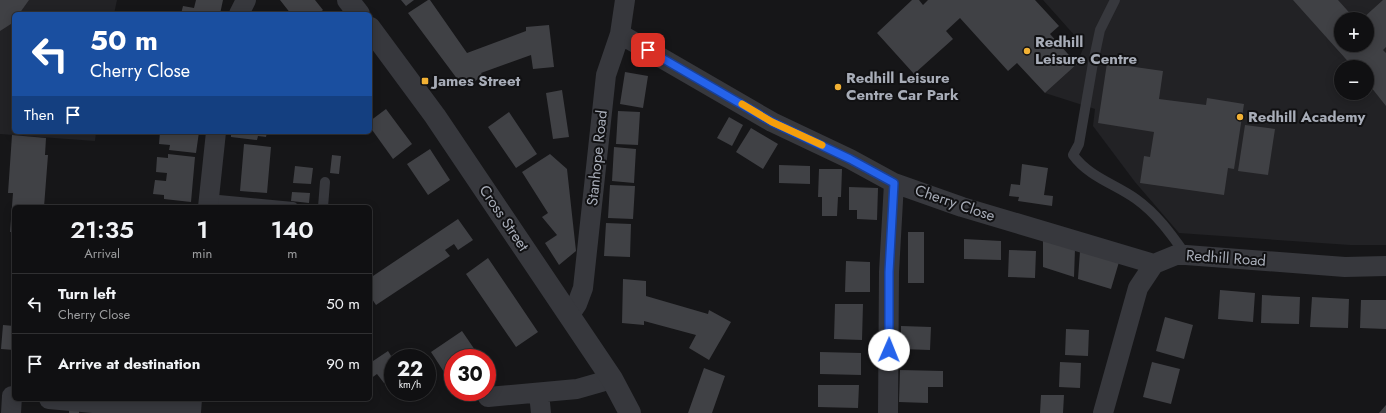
<!DOCTYPE html>
<meta charset="utf-8">
<style>
:root{--surface:#101012;--page:#1e1e20;--text:#f1f3f6;--muted:#9c9d9f;--line:#303032}
body{margin:0;font-family:Jost,sans-serif;background:var(--page);color:var(--text);height:100vh;display:flex;flex-direction:column;font-size:15px;white-space:nowrap}
*{box-sizing:border-box;margin:0}
p{font-size:13px;color:var(--muted)}
.icon{flex:none;width:22px;height:22px;fill:none;stroke:currentColor;stroke-width:2;stroke-linecap:round;stroke-linejoin:round}
.map{position:relative;flex:1;overflow:hidden}
.drawer{position:absolute;left:12px;top:205px;width:360px;height:196px;display:flex;flex-direction:column;background:var(--surface);border-radius:6px;box-shadow:0 2px 10px #0003,0 0 0 1px var(--line)}
.drawer>*{flex:none}
.hud{position:absolute;left:12px;top:12px;width:360px;height:122px;border-radius:6px;box-shadow:0 2px 10px #0003,0 0 0 1px var(--line);background:#1a4fa0;color:#fff;overflow:hidden}
.tools{position:absolute;left:1334px;top:12px;display:grid;gap:8px}
.tools a{display:grid;place-items:center;width:40px;height:40px;border-radius:50%;background:var(--surface);box-shadow:0 2px 10px #0003,0 0 0 1px var(--line);font-size:20px}
.speed{position:absolute;left:384px;top:349px;display:flex;gap:8px;font-size:20px;font-weight:700;text-align:center}
.speed>*{display:grid;place-content:center;width:52px;height:52px;border-radius:50%;background:var(--surface);box-shadow:0 2px 10px #0003,0 0 0 1px var(--line);line-height:1}
.speed small{font-size:10px;font-weight:400}
.speed .limit{border:6px solid #d22;background:#fff;color:#111}
.pin{position:absolute;display:grid;place-items:center;width:34px;height:34px;color:#fff;margin:-17px;border-radius:8px;box-shadow:0 2px 6px #0006}
.me{position:absolute;width:44px;margin:-22px;rotate:1deg;stroke-linejoin:round;filter:drop-shadow(0 0 3px #0008)}
.turn{display:flex;align-items:center;gap:14px;height:84px;padding:0 12px;font-size:18px}
.turn .icon{width:52px;height:52px;stroke-width:2.5}
.turn b{display:block;font-size:28px;line-height:34px}
.then{display:flex;align-items:center;height:38px;padding:0 12px;background:#0003;gap:8px;font-size:15px}
.eta{display:flex;justify-content:space-evenly;align-items:center;height:68px;text-align:center}
.eta b{font-size:24px;font-weight:600;line-height:28px}
ul{padding:0;list-style:none}
li{display:flex;align-items:center;gap:12px;height:60px;padding:0 12px;border-top:1px solid var(--line)}
li div{flex:1}
li b{display:block;font-size:15px}
li em{font-style:normal}
.map>svg:first-child{display:block}
.built{fill:#222225;fill-rule:evenodd}
.building{fill:#404145}
.lines{fill:none;stroke-linecap:round;stroke-linejoin:round}
.service{stroke:#37383d;stroke-width:10}
.minor{stroke:#37383d;stroke-width:20}
.tertiary{stroke:#37383d;stroke-width:22}
.route-casing{stroke:#184099;stroke-width:10}
.route{stroke:#2563eb;stroke-width:7}
.slow{stroke:#f59e0b;stroke-width:7}
.poi-dot{fill:#f2b134;stroke:#111113;stroke-width:1.5}
.labels{text-anchor:middle;dominant-baseline:central;stroke-width:4;stroke-linejoin:round;paint-order:stroke}
.poi-label{font-size:15px;font-weight:bold;fill:#a8adb8;stroke:#111113;text-anchor:start}
.street-label{font-size:15px;fill:#a8adb8;stroke:#111113}
</style>
<div class="map">
<svg width="1386" height="413" viewBox="0 0 1386 413">
<rect width="100%" height="100%" fill="#161618"/>
<!-- built -->
<path class="built" d="M0,0H117L114,14H14V132H96L95,141L0,134Z
M1043,0H1386V245H1350L1179,233L1135,182L1093,126L1095,109L1045,93L1077,64L1084,46ZM1341,19H1367V45H1341ZM1341,67H1367V93H1341Z"/>
<!-- building -->
<path class="building" d="M0,0H29L19,14H14V20L11,24L0,31Z
M196,0H223L220,14H181L183,6L194,8Z
M280,0H315L323,10L318,14H291Z
M401,0H414L406,6Z
M428,0H430L467,53L526,31V27L549,25L554,67L533,69L531,55L481,73L483,76L464,88L408,13Z
M912,0H919L923,5L928,0H1035L1059,26L1050,34L1077,64L1045,93L1017,63L1008,71L960,18L946,31L953,39L914,74L877,33Z
M1293,0H1338L1355,19H1341V45H1367V19H1362L1383,0H1386V47L1383,50L1386,53V106L1367,82V67H1353Z
M1107,63L1163,71L1159,99L1206,105L1207,98L1244,104L1234,169L1228,168L1224,195L1140,183L1144,156L1150,157L1154,132L1098,123Z
M625,72L648,76L643,108L620,104Z
M562,90L569,137L553,139L546,93Z
M386,109L412,144L393,159L370,127V121Z
M618,111L640,112L638,145L616,144Z
M509,112L537,154L516,168L488,127Z
M729,117L743,125L732,146L717,138Z
M1245,125L1275,129L1268,175L1238,171Z
M751,128L778,144L763,169L736,152Z
M160,132H199L196,153L169,150L170,145L159,144Z
M231,132H267L266,137L258,136L257,140L231,137Z
M12,135L46,138L45,155H48L44,207H14V232H10L13,193H8Z
M244,144L271,147L267,193L240,191Z
M614,147L636,149L634,183L612,181Z
M430,149L450,180L428,195L407,164Z
M168,154L195,157L191,202L164,199V195L153,194L155,180L166,181L167,173L156,172L157,157L168,158Z
M550,154L567,169L576,251L559,265L545,243L557,235L542,217L548,213L522,172Z
M332,155L341,156L339,174L330,173Z
M1022,164L1048,168L1044,195L1053,196L1052,206L1018,201L1019,197L1009,196L1011,184L1020,185Z
M779,165L810,166V184L779,183Z
M295,166L313,168L311,184L293,183Z
M819,169H842L841,197H838L837,216H822V197H818Z
M610,185L635,186L633,219L608,218Z
M849,187L878,188L877,220L857,219V210H849Z
M292,192L310,193L309,203L291,201Z
M163,204L182,206V207H163Z
M458,219L473,240L458,250L454,244L445,250L450,256L376,305L370,296V278Z
M606,223L631,224L630,257L604,256Z
M908,232H924V283H908Z
M964,239L1001,241V260L964,259Z
M1043,240L1075,249L1074,277L1043,267Z
M1009,250L1036,251L1035,278L1008,277Z
M1080,251L1119,262L1111,289L1078,279Z
M488,258L538,332L516,347L466,274Z
M846,261L870,262V292H845Z
M623,279L646,281V296L708,314L709,310L731,322L709,360L689,348L696,335L644,321V325L622,323Z
M1220,290L1255,293L1253,322L1218,319Z
M1262,295L1300,297L1299,324L1261,323Z
M1312,297L1349,299L1348,328L1310,327Z
M1361,300H1386V329L1360,328Z
M835,304H863L862,340L834,339Z
M1165,317L1193,325L1184,359L1156,351Z
M3,325L14,326V350L1,349Z
M901,326L931,327L930,350L901,349Z
M1066,329L1089,330L1088,356L1065,355Z
M462,331L475,350L464,358H453V365L444,372L431,352Z
M412,348L419,358H397Z
M388,351L393,359V377L384,383L377,374L370,379V363Z
M820,352L861,353V375L820,374Z
M1060,362L1081,363L1080,388L1059,387Z
M1152,362L1180,369L1171,404L1143,397Z
M704,368L725,376L712,413H688Z
M900,370L943,371V387H928V403L899,402Z
M818,385H859L858,408L818,407Z
M1041,395H1064L1063,413H1040Z
M69,405H79V413H69Z
M1386,405V413H1379Z"/>
<g class="lines">
<!-- service -->
<path class="service" d="M1115,0L1100,30L1093,63L1079,144L1073,155C1089,177 1115,184 1136,199C1157,214 1171,234 1186,255
M208,199L293,207
M323,207L325,182"/>
<!-- minor -->
<path class="minor" d="M239,14L246,0
M620,34L772,122L850,159L894,183L962,207L1154,264
M208,207L216,132
M569,316L577,304L583,288L606,75L620,34L625,0
M539,393L541,413
M488,397L577,389L612,379
M49,399L191,412L192,399
M11,413L12,396
M888,413L889,272L894,183
M1103,413L1138,288L1154,264L1176,255H1186L1345,267L1386,266"/>
<!-- tertiary -->
<path class="tertiary" d="M348,0L359,14
M370,28L435,116L612,379L630,413"/>
</g>
<g class="lines">
<defs>
<path id="route" d="M648,50L772,122L850,159L894,183L889,272V350"/>
</defs>
<!-- route casing -->
<use href="#route" class="route-casing"/>
<!-- route -->
<use href="#route" class="route"/>
<!-- slow -->
<path class="slow" d="M742,104L772,122L822,145"/>
</g>
<!-- markers -->
<g class="poi-dot">
<circle cx="1027" cy="51" r="4"/>
<rect x="421" y="77" width="8" height="8" rx="2"/>
<circle cx="838" cy="87" r="4"/>
<circle cx="1240" cy="117" r="4"/>
</g>
<g class="labels">
<!-- poi labels -->
<g class="poi-label">
<text x="1035" y="42">Redhill<tspan x="1035" dy="17">Leisure Centre</tspan></text>
<text x="846" y="78">Redhill Leisure<tspan x="846" dy="17">Centre Car Park</tspan></text>
<text x="433" y="81">James Street</text>
<text x="1248" y="117">Redhill Academy</text>
</g>
<!-- street labels -->
<g class="street-label">
<text transform="translate(597 158) rotate(-84)">Stanhope Road</text>
<text transform="translate(955 203) rotate(19)">Cherry Close</text>
<text transform="translate(504 218) rotate(56)">Cross Street</text>
<text transform="translate(1226 258) rotate(4)">Redhill Road</text>
</g>
</g>
</svg>
<div class="tools">
<a>+</a>
<a>−</a>
</div>
<div class="speed"><div>22<small>km/h</small></div><div class="limit">30</div></div>
<div class="pin" style="left:648px;top:50px;background:#d93025"><svg class="icon" aria-label="arrive" viewBox="0 0 24 24"><path d="M6 21V4h12l-3 4 3 4H6"/></svg></div>
<svg class="me" style="left:889px;top:350px" viewBox="-20 -20 40 40"><circle r="19" fill="#fff"/><path d="M0-13L10 11 0 6-10 11z" fill="#2563eb"/></svg>
<div class="hud">
<div class="turn"><svg class="icon" aria-label="left" viewBox="0 0 24 24"><path d="M17 20v-9H6M10 6l-5 5 5 5"/></svg><div><b>50 m</b>Cherry Close</div></div>
<div class="then">Then<svg class="icon" aria-label="arrive" viewBox="0 0 24 24"><path d="M6 21V4h12l-3 4 3 4H6"/></svg></div>
</div>
<section class="drawer">
<div class="eta">
<div><b>21:35</b><p>Arrival</p></div>
<div><b>1</b><p>min</p></div>
<div><b>140</b><p>m</p></div>
</div>
<ul>
<li><svg class="icon" aria-label="left" viewBox="0 0 24 24"><path d="M17 20v-9H6M10 6l-5 5 5 5"/></svg><div><b>Turn left</b><p>Cherry Close</p></div><em>50 m</em></li>
<li><svg class="icon" aria-label="arrive" viewBox="0 0 24 24"><path d="M6 21V4h12l-3 4 3 4H6"/></svg><div><b>Arrive at destination</b></div><em>90 m</em></li>
</ul>
</section>
</div>
